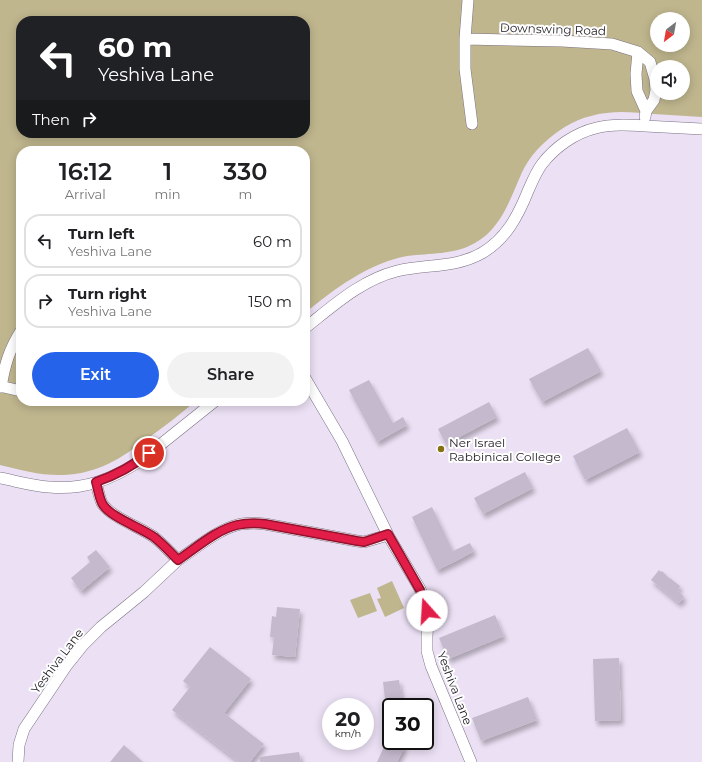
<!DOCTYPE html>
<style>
:root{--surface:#fff;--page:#f2f2f2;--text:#202124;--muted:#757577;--line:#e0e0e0;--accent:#2563eb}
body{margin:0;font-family:Montserrat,sans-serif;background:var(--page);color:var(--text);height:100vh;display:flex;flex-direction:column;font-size:15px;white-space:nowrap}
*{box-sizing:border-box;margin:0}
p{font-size:13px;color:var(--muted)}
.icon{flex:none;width:22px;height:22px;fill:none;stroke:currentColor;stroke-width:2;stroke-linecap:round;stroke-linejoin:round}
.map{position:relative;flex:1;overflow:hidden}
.details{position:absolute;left:16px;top:146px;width:294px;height:260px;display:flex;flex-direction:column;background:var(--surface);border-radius:16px;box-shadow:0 2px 10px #0003}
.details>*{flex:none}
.hud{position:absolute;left:16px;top:16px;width:294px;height:122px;border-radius:16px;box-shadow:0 2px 10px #0003;background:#202124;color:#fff;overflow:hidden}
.needle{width:26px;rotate:211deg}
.controls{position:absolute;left:650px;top:12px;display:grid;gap:8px}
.controls a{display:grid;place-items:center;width:40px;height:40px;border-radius:50%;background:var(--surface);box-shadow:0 2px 10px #0003;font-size:20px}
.speed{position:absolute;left:322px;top:698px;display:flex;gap:8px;font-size:20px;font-weight:700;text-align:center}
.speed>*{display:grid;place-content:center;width:52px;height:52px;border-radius:50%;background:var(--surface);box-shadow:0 2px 10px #0003;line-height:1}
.speed small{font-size:10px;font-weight:400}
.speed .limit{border:2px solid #111;border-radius:6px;background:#fff;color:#111}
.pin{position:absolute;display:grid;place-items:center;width:34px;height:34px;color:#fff;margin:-17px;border:2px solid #fff;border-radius:50%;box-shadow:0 1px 4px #0007}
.me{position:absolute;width:44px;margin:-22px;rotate:341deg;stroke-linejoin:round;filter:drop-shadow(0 0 3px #0008)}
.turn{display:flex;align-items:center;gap:14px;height:84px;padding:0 16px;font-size:18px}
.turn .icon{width:52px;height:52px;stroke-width:2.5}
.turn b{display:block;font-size:28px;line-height:34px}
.then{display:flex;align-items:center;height:38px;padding:0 16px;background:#0003;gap:8px;font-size:15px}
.eta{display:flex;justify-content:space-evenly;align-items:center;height:68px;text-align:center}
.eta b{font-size:24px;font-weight:600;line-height:28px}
.button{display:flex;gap:8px;margin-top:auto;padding:8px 16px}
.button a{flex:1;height:46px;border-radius:24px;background:var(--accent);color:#fff;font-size:16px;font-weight:600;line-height:46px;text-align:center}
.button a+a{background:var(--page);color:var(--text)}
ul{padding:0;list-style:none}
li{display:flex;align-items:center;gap:12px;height:54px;margin:0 8px 6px;padding:0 8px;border:2px solid var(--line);border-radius:16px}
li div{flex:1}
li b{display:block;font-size:15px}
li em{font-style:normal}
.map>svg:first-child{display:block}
.green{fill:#bfb68e;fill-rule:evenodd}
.building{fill:#c5bacd;filter:url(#shadow)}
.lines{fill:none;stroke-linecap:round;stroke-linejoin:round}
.minor-casing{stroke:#7b7182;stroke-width:12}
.minor{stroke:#fff;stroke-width:11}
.route-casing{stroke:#92132f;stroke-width:10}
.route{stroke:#e11d48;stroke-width:7}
.poi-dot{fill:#847112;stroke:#fff;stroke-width:1.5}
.labels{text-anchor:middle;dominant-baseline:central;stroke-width:4;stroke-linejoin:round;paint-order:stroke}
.street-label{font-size:12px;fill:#1f1b22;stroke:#fff}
.poi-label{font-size:12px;fill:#1f1b22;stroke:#fff;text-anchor:start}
</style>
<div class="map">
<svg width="702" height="762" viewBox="0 0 702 762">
<defs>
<filter id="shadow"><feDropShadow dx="2.5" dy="4.5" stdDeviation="2" flood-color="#0004"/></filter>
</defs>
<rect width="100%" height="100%" fill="#ebe0f4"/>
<!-- green -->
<path class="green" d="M0,0H702V117C686,116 670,115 654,114C633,112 611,110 591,116C573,120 557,131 544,143C534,152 525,164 520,177C509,202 500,229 475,243C454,255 430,253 407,256C369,263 334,289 305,313V151H21V401H196C180,414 164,427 147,439C120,459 99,473 64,475C42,476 21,470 0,465ZM657,19H683V45H657ZM21,21H305V133H21ZM657,67H683V93H657Z
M392,581L404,608L385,617L377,599L381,598L377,588Z
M370,593L377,611L358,618L350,600Z"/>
<!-- building -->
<path class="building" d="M588,348L601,371L542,402L529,379Z
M369,380L393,423L403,417L407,425L377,442L349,390Z
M489,402L497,417L446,444L438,429Z
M627,428L640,452L585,480L573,456Z
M525,472L533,488L483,514L474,498Z
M432,507L453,551L470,543L474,551L458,560L437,570L412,517Z
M96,550L110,567L81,591L71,578L90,562L87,557Z
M659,570L661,572L662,571L670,579V578L680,586L678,590L684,597L679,603L651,580Z
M277,607L300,609L295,657L272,655L274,637H270L272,616L276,617Z
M495,615L504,636L448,659L439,638Z
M210,647L251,679L224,713L264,744L250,762H239L172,710L190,687L183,681Z
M619,658L621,720L595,721L593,659Z
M399,680L403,707H386L383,682Z
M528,697L537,720L481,741L472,718Z
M388,738L391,740V741H394L405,746L397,762H377Z
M124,745L143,762H110Z
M299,752L301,762H260L259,757Z"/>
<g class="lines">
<defs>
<path id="minor" d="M468,0L465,39V69L472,124
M465,39L562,41L612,44L638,52L650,62L655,79L656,90L654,100L646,111
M638,52L636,74L637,91L646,111L645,117
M305,328C333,306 361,280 397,271C426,264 456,268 482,253C506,239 518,216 528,191C532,182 536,172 542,164C555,147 575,133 596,128C612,124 629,125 645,126C664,127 683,128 702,129
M305,378L342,441L388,535L420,589L427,609L428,621L427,636V651L431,666L471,762
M0,386L21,391
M1,387C5,364 9,350 21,331
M0,478C16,481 33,486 49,487C85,490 110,480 140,461L215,401
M96,483C98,489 99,497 102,503C110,517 140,527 154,537C163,544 170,552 178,560C195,549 217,530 237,525C246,522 256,523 265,524L357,541L364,542L388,535
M18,762L19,745L24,729L67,665L83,645L101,627L144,592L178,560"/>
</defs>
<!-- minor casing -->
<use href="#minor" class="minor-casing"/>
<!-- minor -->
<use href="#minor" class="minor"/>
</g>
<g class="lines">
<defs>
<path id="route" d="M149,453C133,466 116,475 96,482C98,489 99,497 102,503C109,517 140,527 154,537C163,544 170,552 178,560C196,548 216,530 237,525C246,523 256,523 265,524L357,541L364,542L388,534L420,590L427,611"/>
</defs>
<!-- route casing -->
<use href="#route" class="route-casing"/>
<!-- route -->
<use href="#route" class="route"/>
</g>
<!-- markers -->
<circle class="poi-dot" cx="441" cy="449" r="4"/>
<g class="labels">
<!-- street labels -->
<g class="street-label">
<text transform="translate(553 29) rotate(2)">Downswing Road</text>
<text transform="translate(57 661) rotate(-53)">Yeshiva Lane</text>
<text transform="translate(455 688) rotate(69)">Yeshiva Lane</text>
</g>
<!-- poi labels -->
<g class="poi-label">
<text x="449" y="442">Ner Israel<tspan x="449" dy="14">Rabbinical College</tspan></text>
</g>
</g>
</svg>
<div class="controls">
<a><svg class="needle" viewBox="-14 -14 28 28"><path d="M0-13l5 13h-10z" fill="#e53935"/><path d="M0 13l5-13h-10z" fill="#757577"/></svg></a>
<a><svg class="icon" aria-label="sound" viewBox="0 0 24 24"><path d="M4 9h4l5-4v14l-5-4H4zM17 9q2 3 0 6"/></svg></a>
</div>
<div class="speed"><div>20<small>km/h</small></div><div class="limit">30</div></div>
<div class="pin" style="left:149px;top:453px;background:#d93025"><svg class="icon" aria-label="arrive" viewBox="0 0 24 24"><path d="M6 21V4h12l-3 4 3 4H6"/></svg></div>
<svg class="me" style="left:427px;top:611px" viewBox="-20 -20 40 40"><circle r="19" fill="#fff"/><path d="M0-13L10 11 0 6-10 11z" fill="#e11d48"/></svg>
<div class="hud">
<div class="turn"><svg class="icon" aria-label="left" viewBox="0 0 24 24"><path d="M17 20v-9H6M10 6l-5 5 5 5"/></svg><div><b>60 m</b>Yeshiva Lane</div></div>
<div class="then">Then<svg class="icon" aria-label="right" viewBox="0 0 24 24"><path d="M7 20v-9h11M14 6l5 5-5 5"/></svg></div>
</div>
<section class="details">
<div class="eta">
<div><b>16:12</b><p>Arrival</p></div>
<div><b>1</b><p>min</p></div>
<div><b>330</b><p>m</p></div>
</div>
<ul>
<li><svg class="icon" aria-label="left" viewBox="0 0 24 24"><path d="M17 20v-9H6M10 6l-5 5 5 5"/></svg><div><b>Turn left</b><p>Yeshiva Lane</p></div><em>60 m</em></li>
<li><svg class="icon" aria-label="right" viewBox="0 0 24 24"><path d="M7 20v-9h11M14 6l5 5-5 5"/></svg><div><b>Turn right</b><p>Yeshiva Lane</p></div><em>150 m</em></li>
</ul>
<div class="button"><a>Exit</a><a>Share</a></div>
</section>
</div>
